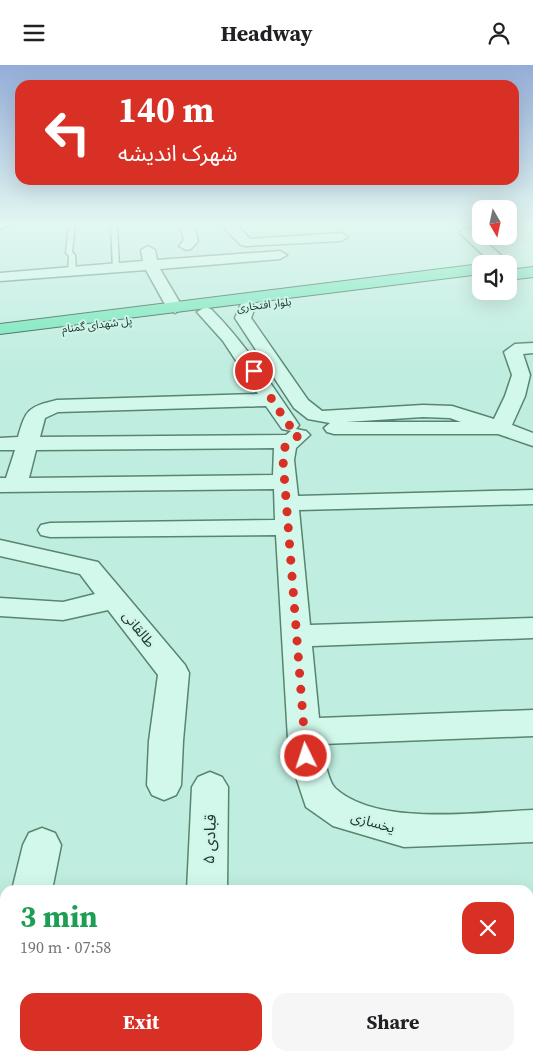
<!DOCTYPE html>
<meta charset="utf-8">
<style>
:root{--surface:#fff;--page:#f6f6f6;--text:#202124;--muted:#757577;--accent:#d93025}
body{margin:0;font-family:"Source Serif 4","Noto Sans Arabic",serif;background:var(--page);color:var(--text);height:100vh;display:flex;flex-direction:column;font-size:19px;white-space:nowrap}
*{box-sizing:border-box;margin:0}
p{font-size:16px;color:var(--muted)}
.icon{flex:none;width:28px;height:28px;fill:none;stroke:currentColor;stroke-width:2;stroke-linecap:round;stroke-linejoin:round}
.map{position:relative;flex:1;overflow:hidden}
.details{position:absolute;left:0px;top:820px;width:534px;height:176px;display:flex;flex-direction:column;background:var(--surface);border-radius:15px 15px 0 0;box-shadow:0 5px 20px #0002}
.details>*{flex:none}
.banner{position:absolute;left:15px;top:15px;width:504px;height:105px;border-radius:15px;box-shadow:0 5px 20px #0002;background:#d93025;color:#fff;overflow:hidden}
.needle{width:32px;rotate:171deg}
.fabs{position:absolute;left:472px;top:135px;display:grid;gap:10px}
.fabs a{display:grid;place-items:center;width:45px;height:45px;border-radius:10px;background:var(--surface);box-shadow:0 5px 20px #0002;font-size:25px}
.pin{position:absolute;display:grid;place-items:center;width:42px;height:42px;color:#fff;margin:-21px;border:2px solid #fff;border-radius:50%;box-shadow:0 1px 5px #0007}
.me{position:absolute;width:55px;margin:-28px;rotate:356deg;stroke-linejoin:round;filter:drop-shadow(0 0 4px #0008)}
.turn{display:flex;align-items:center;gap:18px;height:105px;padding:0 20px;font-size:22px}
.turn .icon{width:65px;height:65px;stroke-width:2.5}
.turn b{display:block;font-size:35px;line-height:42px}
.round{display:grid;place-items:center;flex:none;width:52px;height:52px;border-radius:15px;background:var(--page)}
.summary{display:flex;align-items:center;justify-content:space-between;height:85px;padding:0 20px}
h1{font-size:30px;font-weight:700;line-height:38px;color:#1e9e55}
.primary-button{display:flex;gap:10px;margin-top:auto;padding:10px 20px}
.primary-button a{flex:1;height:58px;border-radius:15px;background:var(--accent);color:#fff;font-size:20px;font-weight:700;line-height:58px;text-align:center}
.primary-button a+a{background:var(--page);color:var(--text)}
header{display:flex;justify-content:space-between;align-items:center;height:65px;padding:0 20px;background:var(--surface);font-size:22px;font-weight:700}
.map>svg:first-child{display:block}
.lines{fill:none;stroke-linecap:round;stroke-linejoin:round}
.service-casing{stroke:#588570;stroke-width:3}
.minor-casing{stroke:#588570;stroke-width:3}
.trunk-casing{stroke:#2c533e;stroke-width:2}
.service{fill:#d2f8ec;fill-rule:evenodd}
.minor{fill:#d2f8ec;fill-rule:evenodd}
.trunk{fill:#72e6b9;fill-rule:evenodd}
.route{stroke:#d93025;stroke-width:9;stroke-dasharray:0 16.2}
.labels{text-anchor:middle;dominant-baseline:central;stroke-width:4;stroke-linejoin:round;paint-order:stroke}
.far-street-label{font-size:11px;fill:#1c3528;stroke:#cef4e9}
.street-label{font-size:14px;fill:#1c3528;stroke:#cef4e9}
.near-street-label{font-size:16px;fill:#1c3528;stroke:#cef4e9}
</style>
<header><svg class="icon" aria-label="menu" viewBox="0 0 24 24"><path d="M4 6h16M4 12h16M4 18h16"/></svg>Headway<svg class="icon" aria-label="person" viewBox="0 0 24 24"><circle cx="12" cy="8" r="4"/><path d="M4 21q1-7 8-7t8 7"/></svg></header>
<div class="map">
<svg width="533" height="996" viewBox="0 0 533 996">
<rect width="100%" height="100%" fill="#bfeddf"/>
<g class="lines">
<defs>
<path id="service" d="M69,159H75L72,187L75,190L76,207L72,209L68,207L69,191L66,188Z
M111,159H117L119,204L116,206L113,204Z"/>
<path id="minor" d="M0,159H13L0,164Z
M176,159H190L195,165L198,176L191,184L186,185L179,181L184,175L182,166Z
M226,159H236L250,174L341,168L348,172L341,176L246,181L241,180L226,165L224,162Z
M467,163L472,164L507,196L509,199V200L493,199L462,170L460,167Z
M148,181L155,185L157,195L280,186L287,190L280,194L160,204L183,243L175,248L167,243L146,205L0,216V208L143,196L141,185Z
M247,237L255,242L251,253L308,335L322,346L423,340L452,341L494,354L505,331L512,310L504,287L515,279L533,278V288L523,289L530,310L525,331L512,360L533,368V381L498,369H334L327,367L324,363L330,358L308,354L294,343L235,253L241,239ZM423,352L450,353L461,357H346Z
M205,242L211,244C246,279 272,321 299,360L296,364L306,366L310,370L296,383L294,395L298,431L533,425V439L299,445L310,560L533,553V573L312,581L319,653L533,645V671L322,679C323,689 328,716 335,723C377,762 478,747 533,745V777L404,782L333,761L306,742L289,691L276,470L50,472L41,470L38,465L41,460L50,458L275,455L274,424L0,427V413H6L15,385H0V373L18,372C26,344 28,342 57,335L258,329L223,276L197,247ZM266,341L282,364L291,366L286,370L40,372L45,353L58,347ZM274,383L273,410L29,413L36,385Z
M0,475L98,497L185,600L189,608L183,676L181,720L176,730L164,735L152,730L147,720L149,676L158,610L108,545L63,555L0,551V533L63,537L95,529L80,509L0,491Z
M210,707L222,712L228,722L227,825H187L192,722L198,712Z
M42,763L55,768L61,780L52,825H12L23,780L29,768Z
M5,924V989L0,991V926Z
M179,991H225V996H179Z"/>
<path id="trunk" d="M481,199V209L0,269V259Z
M533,202V212L509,215V205Z"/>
</defs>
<!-- service casing -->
<use href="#service" class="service-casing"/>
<!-- minor casing -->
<use href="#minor" class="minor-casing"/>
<!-- trunk casing -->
<use href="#trunk" class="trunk-casing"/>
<!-- service -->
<use href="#service" class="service"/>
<!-- minor -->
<use href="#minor" class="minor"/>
<!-- trunk -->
<use href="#trunk" class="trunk"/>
</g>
<!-- sky -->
<linearGradient id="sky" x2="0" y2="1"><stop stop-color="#94add8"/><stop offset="0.53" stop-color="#e2f7f1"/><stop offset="1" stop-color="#e2f7f1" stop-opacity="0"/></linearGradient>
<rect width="533" height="299" fill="url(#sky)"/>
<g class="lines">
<!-- route -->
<path class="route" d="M254,306C263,319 289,365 299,370L285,382L283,395L306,691"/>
</g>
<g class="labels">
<!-- far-street labels -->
<g class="far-street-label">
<text transform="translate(264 240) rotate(-7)">بلوار افتخاری</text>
<text transform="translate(97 260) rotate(-7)">پل شهدای گمنام</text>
</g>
<!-- street labels -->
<g class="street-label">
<text transform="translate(139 564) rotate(51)">طالقانی</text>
<text transform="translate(373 757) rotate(16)">یخسازی</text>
</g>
<!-- near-street labels -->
<g class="near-street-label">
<text transform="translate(209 774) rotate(-88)">قبادی ۵</text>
</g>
</g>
</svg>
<div class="fabs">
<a><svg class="needle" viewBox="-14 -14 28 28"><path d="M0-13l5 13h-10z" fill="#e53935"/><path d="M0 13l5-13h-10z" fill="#757577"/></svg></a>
<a><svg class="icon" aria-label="sound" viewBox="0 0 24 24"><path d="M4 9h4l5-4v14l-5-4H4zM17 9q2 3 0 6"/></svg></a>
</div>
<div class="pin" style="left:254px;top:306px;background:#d93025"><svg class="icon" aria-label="arrive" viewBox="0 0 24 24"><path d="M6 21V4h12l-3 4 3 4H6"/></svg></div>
<svg class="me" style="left:306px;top:691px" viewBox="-20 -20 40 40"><circle r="17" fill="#d93025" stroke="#fff" stroke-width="3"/><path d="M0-11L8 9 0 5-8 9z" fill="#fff"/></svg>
<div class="banner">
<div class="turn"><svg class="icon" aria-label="left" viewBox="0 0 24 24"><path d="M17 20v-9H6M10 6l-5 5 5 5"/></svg><div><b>140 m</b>شهرک اندیشه</div></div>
</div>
<section class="details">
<div class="summary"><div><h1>3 min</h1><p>190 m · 07:58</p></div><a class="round" style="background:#d93025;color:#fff"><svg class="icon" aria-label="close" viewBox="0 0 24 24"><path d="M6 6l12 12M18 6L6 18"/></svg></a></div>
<div class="primary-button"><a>Exit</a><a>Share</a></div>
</section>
</div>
